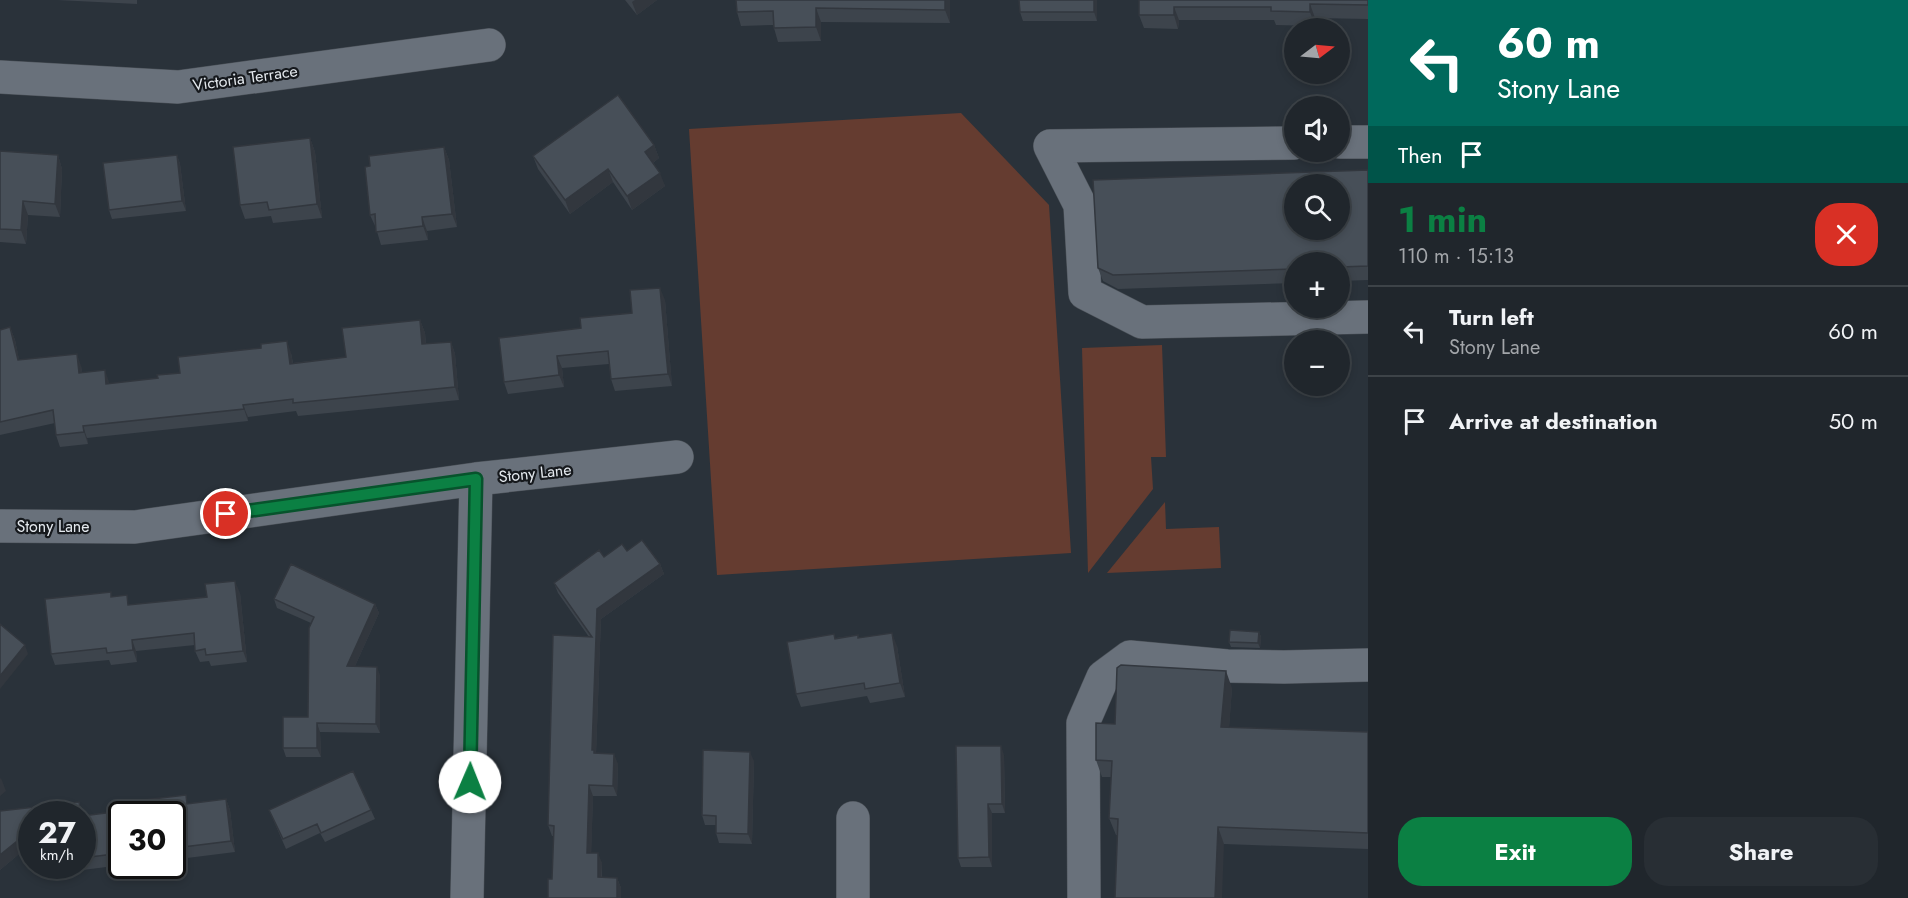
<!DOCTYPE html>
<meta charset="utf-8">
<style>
:root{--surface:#20262c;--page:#282e34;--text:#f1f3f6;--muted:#a2a5a9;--line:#3d4348;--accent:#0b8043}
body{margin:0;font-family:Jost,sans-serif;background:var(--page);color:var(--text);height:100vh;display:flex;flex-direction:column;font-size:22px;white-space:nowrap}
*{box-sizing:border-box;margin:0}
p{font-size:20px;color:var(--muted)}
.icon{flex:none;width:33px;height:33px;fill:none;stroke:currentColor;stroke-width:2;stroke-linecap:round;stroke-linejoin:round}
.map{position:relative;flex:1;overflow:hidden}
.drawer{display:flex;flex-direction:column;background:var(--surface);width:540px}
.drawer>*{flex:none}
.guide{background:#00695c;color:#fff;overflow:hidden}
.needle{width:39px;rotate:74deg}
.controls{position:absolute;left:1284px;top:18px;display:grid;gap:12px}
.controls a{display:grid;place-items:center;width:66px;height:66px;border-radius:50%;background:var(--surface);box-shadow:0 3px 9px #0003,0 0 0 2px var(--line);font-size:30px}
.speed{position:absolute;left:18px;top:801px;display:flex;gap:12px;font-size:30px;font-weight:700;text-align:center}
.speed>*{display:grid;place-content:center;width:78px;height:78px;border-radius:50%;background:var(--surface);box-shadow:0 3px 9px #0003,0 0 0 2px var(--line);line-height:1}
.speed small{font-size:15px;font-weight:400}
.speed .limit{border:3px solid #111;border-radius:9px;background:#fff;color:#111}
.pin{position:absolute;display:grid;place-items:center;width:51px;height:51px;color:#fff;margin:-26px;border:3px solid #fff;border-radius:50%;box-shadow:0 2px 6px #0007}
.me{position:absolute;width:66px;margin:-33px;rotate:1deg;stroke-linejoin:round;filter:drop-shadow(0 0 4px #0008)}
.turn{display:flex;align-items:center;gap:21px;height:126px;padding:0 30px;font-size:27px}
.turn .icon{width:78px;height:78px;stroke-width:2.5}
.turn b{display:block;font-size:42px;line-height:51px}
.then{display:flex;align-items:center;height:57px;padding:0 30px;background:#0003;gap:12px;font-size:22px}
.round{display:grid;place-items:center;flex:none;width:63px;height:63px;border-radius:24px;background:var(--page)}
.headline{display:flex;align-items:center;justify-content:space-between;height:102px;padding:0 30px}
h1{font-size:36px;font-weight:700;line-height:45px;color:var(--accent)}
.cta{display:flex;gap:12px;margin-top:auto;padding:12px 30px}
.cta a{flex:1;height:69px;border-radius:24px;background:var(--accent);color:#fff;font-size:24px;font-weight:700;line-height:69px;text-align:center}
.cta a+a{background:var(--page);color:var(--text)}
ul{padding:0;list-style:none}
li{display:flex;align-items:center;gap:18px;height:90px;padding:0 30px;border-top:2px solid var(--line)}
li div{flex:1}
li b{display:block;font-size:22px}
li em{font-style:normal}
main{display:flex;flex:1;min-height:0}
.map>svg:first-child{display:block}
.green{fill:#653c30}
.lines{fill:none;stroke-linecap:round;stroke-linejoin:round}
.minor-casing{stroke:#4a5057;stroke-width:34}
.minor{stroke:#69717b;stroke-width:33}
.wall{fill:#3d444c}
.shaded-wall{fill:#32373e}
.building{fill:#474f58;stroke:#32373e;stroke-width:1.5;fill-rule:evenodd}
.route-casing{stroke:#07532c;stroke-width:15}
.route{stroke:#0b8043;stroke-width:10}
.labels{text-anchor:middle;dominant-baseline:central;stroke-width:4.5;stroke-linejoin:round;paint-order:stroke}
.street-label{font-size:16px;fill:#e5eaef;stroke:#16191d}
</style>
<main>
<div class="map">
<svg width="1368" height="898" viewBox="0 0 1368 898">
<rect width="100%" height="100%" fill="#2a323a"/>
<!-- green -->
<path class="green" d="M961,113L1049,205L1071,553L717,575L689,129Z
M1162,345L1166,457H1151L1153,489L1088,573L1082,348Z
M1165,502L1166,529L1219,527L1221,568L1107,573Z"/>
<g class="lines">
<defs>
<path id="minor" d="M0,77L178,87L489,45
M1340,142H1368
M1294,143L1050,146L1080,205L1085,293L1142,322L1368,317
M0,526L135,527L476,479L677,457
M853,818V898
M467,898L476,479
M1084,898L1083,723L1103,677L1130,657L1227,666L1284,667L1368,665"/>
</defs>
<!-- minor casing -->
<use href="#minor" class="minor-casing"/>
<!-- minor -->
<use href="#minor" class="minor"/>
</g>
<!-- wall -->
<path class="wall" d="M57,0H137V4Z
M625,0H657L637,15Z
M950,0V23L821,22V41L778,42L774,28L773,25L741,26L737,12Z
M1097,0V21H1023L1020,12Z
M1139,0H1368V19L1315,18V26L1276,25L1274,20H1179L1178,29L1144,28L1139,15Z
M310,138L315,152L322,218L273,223L271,216L245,219L240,205Z
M654,145L659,158L653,163L665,186L632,210L613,182L570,214L538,169L533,156Z
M444,147L449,160L457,227L427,231L428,240L381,245L376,228L370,215V166Z
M0,151L58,155L62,169L60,217L28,215L26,244L0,242Z
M177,155L180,164L186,211L112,219L109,210Z
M1368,170V280L1340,281V262H1294V283L1118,289L1103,281L1098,268Z
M665,300L672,386L615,391L611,379L609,364L562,368L564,387L508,394L504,382L581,328L632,313Z
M420,320L425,333L426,344L451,342L455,354L459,400L298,416L296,411L248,417V421L87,438L88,444L60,447L56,435L55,423L0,435V330L10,327L15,340L19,360L81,366L82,373L109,384L158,378L180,373L291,353L293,363L346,357Z
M627,551L660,564L664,574L601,619L596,753L618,764L617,796H593L591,853L602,863V877L617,878L621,888L552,879L554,836H552L548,825L589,637L558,593L554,583L604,557Z
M240,593L247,662L211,666L209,661L200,662L195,651V645L136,651L137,662L111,665L109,660L55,665L51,654L112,597L130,605Z
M274,599L375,604L379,613L355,666L380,675V733L320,732L321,757H286L283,748L308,717L311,623L277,608Z
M1259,632L1261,637L1260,648L1231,647L1229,642Z
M858,635L859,638L897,646L905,697L870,703L867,696L801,707L796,694L836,638Z
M1232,688L1229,727L1368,732V849L1224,844L1116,835L1109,818L1111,777H1102L1096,760L1115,724Z
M1004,755L1005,813H992V867H961L958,858Z
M754,761L752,844L719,843L716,833V825H705L702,815Z
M226,799L230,810L235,852L179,859L175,847H172V814H122V865L75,871L73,866H82V814H32V843L0,870V811L79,802L83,816Z
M269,810H371L375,819L325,842L320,833L286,849Z"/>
<!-- shaded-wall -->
<path class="shaded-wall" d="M635,0H657L637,15L632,2Z
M945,0H950V23L945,10Z
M1094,0H1097V21L1094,12Z
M1310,4L1315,18V26L1310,12Z
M1174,7L1179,20L1178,29L1174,15Z
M816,8L821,22V41L816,27Z
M310,138L315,152L322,218L317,204Z
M654,145L659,158L650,165L645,152Z
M444,147L449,160L457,227L452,214Z
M58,155L62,169L60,217L55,204Z
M177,155L180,164L186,211L182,201Z
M608,169L613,182L570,214L565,200Z
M660,173L665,186L632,210L627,196Z
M23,201L28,215L26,244L21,230Z
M422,217L427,231L428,240L423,226Z
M660,288L665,300L672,386L668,374Z
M420,320L425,333L427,356L422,344Z
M10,327L15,340L22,373L18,360Z
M287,341L291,353L295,376L290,364Z
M451,342L455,354L459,400L455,387Z
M77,354L81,366L84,385L79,373Z
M557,356L562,368L564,387L559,375Z
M105,370L109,382L110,396L106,384Z
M243,405L248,417V421L244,409Z
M83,426L87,438L88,444L84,432Z
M660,564L664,574L601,619L596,756L592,750L597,609Z
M235,581L240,593L247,662L243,651Z
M375,604L379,613L351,675L347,666Z
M1259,632L1261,637L1260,648L1258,643Z
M892,633L897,646L905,697L900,683Z
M132,640L136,651L137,662L133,650Z
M25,645L28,654L0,689V676Z
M377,667L380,675V733L376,724Z
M1226,671L1232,688L1228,744L1221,727Z
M317,723L320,732L321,757L317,748Z
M1001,746L1004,755L1005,813L1002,804Z
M750,752L754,761L752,844L748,834Z
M614,754L618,764L617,796L613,786Z
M1,778L6,791L0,796V779Z
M589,785L593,796L591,863L587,853Z
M226,799L230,810L235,852L231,841Z
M79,802L83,813L85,828L82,820V814H81Z
M988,804L992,813V867L989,857Z
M1218,827L1224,844L1222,898H1215Z
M32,829V843L0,870V855Z
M598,853L602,863L601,887L598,877Z
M617,878L621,888V898H617Z"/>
<!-- building -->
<path class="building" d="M736,0H945V10L816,8V27L774,28L773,11L737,12Z
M1019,0H1094V12H1020Z
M1139,0H1368V5L1310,4V12L1271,11V7H1174V15H1139Z
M618,95L654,145L645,152L660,173L627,196L608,169L565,200L533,156Z
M310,138L317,204L269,210L267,202L240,205L233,147Z
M444,147L452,214L422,217L423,226L376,232L375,214L370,215L365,167L370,166L369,156Z
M0,151L58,155L55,204L23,201L21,230L0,229Z
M177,155L182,201L109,210L103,163Z
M1368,170V266L1340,267V262H1294V269L1113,275L1098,268L1093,180ZM1294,184H1340V230H1294Z
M660,288L668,374L611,379L608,351L557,356L559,375L504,382L499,338L581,328L580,318L632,313L630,290Z
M420,320L422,344L451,342L455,387L293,403V399L243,405L244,409L83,426L84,432L56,435L53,410L0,422V330L10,327L18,360L77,354L79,373L105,370L106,384L158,378L157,375L180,373L178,357L261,348V344L287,341L290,364L346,357L342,328Z
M642,540L660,564L597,609L592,750H594V753L614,754L613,786L589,785L587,853H598V877L617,878V898H548V879H552L554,826L548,825L553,635L592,637L554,583L599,550L604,557L622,544L627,551Z
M291,564L375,604L347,666L377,667L376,724L317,723V748H283V717H308L309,628L314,617L274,599Z
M235,581L243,651L206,655L205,649L195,651L194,633L132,640L133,650L107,653L106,648L51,654L45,599L111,592V597L127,595L128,605L207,597L205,584Z
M0,624L25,645L0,676Z
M1230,630L1259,632L1258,643L1229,642Z
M892,633L900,683L865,689L864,683L796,694L787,642L834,634L835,639L858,635V638Z
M1121,665L1226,671L1221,727L1368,732V833L1218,827L1215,898H1115L1118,819L1109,818L1112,761L1096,760V723L1115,724L1117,668Z
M956,746H1001L1002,804H988L989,857L958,858Z
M703,750L750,752L748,834L716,833V816L702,815Z
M353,771L371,810L321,833L317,824L283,839L269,810Z
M186,795L187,804L226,799L231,841L175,848L174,836H172V814H122V853L82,858V816L145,808L144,800Z
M79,802L81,814H32V829L0,855V811Z"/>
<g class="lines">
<defs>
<path id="route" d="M226,514L476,479L470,782"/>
</defs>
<!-- route casing -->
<use href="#route" class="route-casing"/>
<!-- route -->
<use href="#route" class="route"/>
</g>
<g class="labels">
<!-- street labels -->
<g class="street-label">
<text transform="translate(245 78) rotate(-8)">Victoria Terrace</text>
<text transform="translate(535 473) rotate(-6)">Stony Lane</text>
<text x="53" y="526">Stony Lane</text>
</g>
</g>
</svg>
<div class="controls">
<a><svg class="needle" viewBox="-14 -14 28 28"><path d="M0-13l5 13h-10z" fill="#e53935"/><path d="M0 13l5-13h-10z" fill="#a2a5a9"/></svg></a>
<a><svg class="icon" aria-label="sound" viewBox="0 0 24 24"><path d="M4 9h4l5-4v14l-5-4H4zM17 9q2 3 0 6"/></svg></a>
<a><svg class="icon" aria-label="search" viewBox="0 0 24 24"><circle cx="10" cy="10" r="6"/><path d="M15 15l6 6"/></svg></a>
<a>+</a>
<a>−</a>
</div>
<div class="speed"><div>27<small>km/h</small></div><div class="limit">30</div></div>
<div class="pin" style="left:226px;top:514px;background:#d93025"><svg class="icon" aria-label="arrive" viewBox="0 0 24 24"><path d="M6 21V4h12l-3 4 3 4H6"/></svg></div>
<svg class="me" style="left:470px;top:782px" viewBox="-20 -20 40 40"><circle r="19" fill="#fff"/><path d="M0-13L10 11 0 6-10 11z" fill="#0b8043"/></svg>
</div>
<section class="drawer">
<div class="guide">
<div class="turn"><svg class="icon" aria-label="left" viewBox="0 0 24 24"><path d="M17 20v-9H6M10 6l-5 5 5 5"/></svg><div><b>60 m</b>Stony Lane</div></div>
<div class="then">Then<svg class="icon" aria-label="arrive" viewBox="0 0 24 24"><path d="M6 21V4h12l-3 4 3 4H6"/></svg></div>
</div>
<div class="headline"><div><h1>1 min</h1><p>110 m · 15:13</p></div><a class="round" style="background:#d93025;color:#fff"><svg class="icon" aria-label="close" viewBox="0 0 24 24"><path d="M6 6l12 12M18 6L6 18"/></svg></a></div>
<ul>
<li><svg class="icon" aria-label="left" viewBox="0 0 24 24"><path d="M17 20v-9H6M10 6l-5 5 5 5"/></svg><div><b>Turn left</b><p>Stony Lane</p></div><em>60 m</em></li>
<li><svg class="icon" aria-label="arrive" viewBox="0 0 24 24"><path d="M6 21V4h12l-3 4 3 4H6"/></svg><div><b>Arrive at destination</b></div><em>50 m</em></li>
</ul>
<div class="cta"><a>Exit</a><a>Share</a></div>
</section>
</main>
